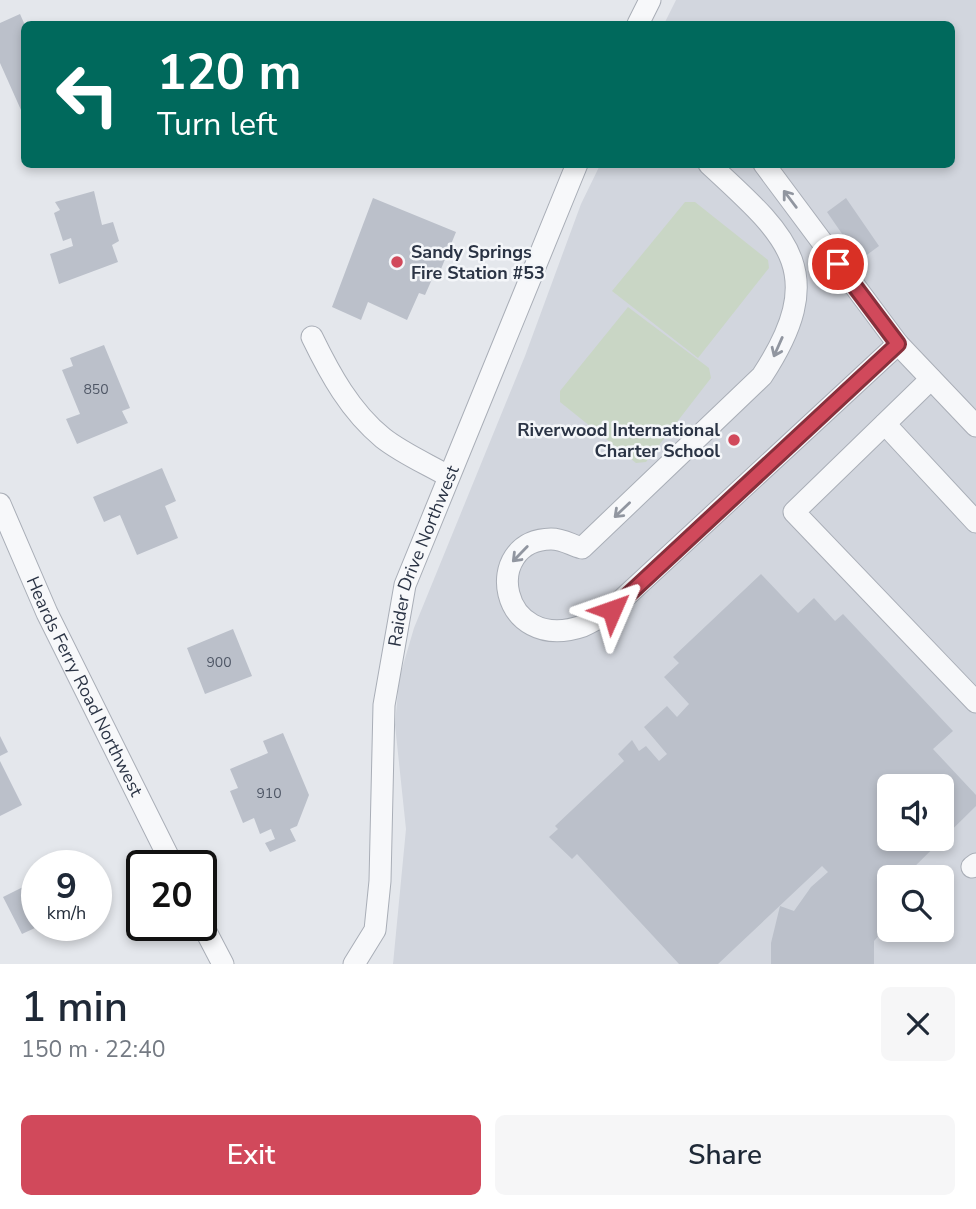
<!DOCTYPE html>
<meta charset="utf-8">
<style>
:root{--surface:#fff;--page:#f6f6f7;--text:#1f2937;--muted:#747a83;--accent:#d1495b}
body{margin:0;font-family:"Nunito Sans",sans-serif;background:var(--page);color:var(--text);height:100vh;display:flex;flex-direction:column;font-size:26px;white-space:nowrap}
*{box-sizing:border-box;margin:0}
p{font-size:23px;color:var(--muted)}
.icon{flex:none;width:38px;height:38px;fill:none;stroke:currentColor;stroke-width:2;stroke-linecap:round;stroke-linejoin:round}
.map{position:relative;height:964px;overflow:hidden}
.side{display:flex;flex-direction:column;background:var(--surface);flex:1}
.side>*{flex:none}
.top-card{position:absolute;left:21px;top:21px;width:934px;height:147px;border-radius:10px;box-shadow:0 4px 10px #0003;background:#00695c;color:#fff;overflow:hidden}
.buttons{position:absolute;left:877px;top:774px;display:grid;gap:14px}
.buttons a{display:grid;place-items:center;width:77px;height:77px;border-radius:10px;background:var(--surface);box-shadow:0 4px 10px #0003;font-size:35px}
.speed{position:absolute;left:21px;top:850px;display:flex;gap:14px;font-size:35px;font-weight:700;text-align:center}
.speed>*{display:grid;place-content:center;width:91px;height:91px;border-radius:50%;background:var(--surface);box-shadow:0 4px 10px #0003;line-height:1}
.speed small{font-size:18px;font-weight:400}
.speed .limit{border:4px solid #111;border-radius:10px;background:#fff;color:#111}
.pin{position:absolute;display:grid;place-items:center;width:60px;height:60px;color:#fff;margin:-30px;border:4px solid #fff;border-radius:50%;box-shadow:0 2px 7px #0007}
.me{position:absolute;width:77px;margin:-38px;rotate:47deg;stroke-linejoin:round;filter:drop-shadow(0 0 5px #0008)}
.turn{display:flex;align-items:center;gap:24px;height:147px;padding:0 21px;font-size:32px}
.turn .icon{width:91px;height:91px;stroke-width:2.5}
.turn b{display:block;font-size:49px;line-height:60px}
.round{display:grid;place-items:center;flex:none;width:74px;height:74px;border-radius:10px;background:var(--page)}
.overview{display:flex;align-items:center;justify-content:space-between;height:119px;padding:0 21px}
h1{font-size:42px;font-weight:600;line-height:52px}
.button{display:flex;gap:14px;margin-top:auto;padding:14px 21px}
.button a{flex:1;height:80px;border-radius:10px;background:var(--accent);color:#fff;font-size:28px;font-weight:600;line-height:80px;text-align:center}
.button a+a{background:var(--page);color:var(--text)}
.map>svg:first-child{display:block}
.built{fill:#d2d6de;fill-rule:evenodd}
.green{fill:#c9d6c5}
.building{fill:#bbc0ca;fill-rule:evenodd}
.lines{fill:none;stroke-linecap:round;stroke-linejoin:round}
.minor-casing{stroke:#a9aeb7;stroke-width:23}
.minor{stroke:#f7f8fa;stroke-width:21}
.oneway{stroke:#9196a0}
.route-casing{stroke:#882f3b;stroke-width:18}
.route{stroke:#d1495b;stroke-width:12}
.poi-dot{fill:#d1495b;stroke:#f4f6f9;stroke-width:2.5}
.labels{text-anchor:middle;dominant-baseline:central;stroke-width:5;stroke-linejoin:round;paint-order:stroke}
.number-label{font-size:14px;fill:#4f5766}
.poi-label{font-size:18px;font-weight:bold;fill:#2b3445;stroke:#f4f6f9;text-anchor:start}
.street-label{font-size:18px;fill:#2b3445;stroke:#f4f6f9}
</style>
<div class="map">
<svg width="976" height="964" viewBox="0 0 976 964">
<rect width="100%" height="100%" fill="#e4e7ec"/>
<!-- built -->
<path class="built" d="M676,0H976V964H393L406,829L395,725L399,679L414,628L525,356L581,204L600,165L952,164V24H664ZM889,786H942V838H889ZM889,877H942V929H889Z"/>
<!-- green -->
<path class="green" d="M685,202H695L768,260L769,268L698,358L612,291Z
M628,307L709,368L711,378L646,462L636,463L560,402V391Z"/>
<!-- building -->
<path class="building" d="M20,14L24,23V108L21,110L0,63V23Z
M94,191L102,225L113,222L119,241L112,245L118,262L59,284L50,254L73,246L71,238L63,241L54,213L60,210L55,202Z
M373,198L456,232L437,279L433,277L425,295L419,293L407,320L368,302L361,320L332,307Z
M846,198L879,246L860,260L827,212Z
M104,345L130,408L122,411L128,423L77,444L66,419L80,414L62,370L73,366L70,358Z
M162,468L176,501L165,506L178,538L137,555L120,515L104,522L93,497Z
M761,574L798,613L814,598L835,621L843,614L953,731L933,749L976,795V806L904,877H889V924L874,941V964H771V943L780,906L794,911L811,887L828,872L822,866L718,964H679L577,854L572,859L549,837L558,829L555,826L624,761L618,754L632,740L639,751L646,746L659,761L667,754L644,727L667,706L677,717L689,704L664,677L679,663L673,657ZM889,786H942V838H889Z
M233,629L252,676L205,694L187,648Z
M283,733L309,795L297,826L290,829L296,841L270,852L265,843L275,839L271,829L260,834L254,818L243,823L230,791L238,788L230,769L268,753L263,741Z
M0,736L8,752L0,756Z
M0,761L22,805L0,816Z
M47,860L50,866H37V878L32,868Z
M37,880V927L22,934L3,897Z"/>
<g class="lines">
<defs>
<g id="minor">
<path d="M638,24L650,0"/>
<path d="M709,164C787,236 831,271 762,376L582,548C571,545 563,539 551,539C481,540 498,655 583,626C593,622 603,615 612,609L898,344L764,164"/>
<path d="M312,337C330,374 350,411 383,438C402,453 427,464 448,476"/>
<path d="M898,344L976,426"/>
<path d="M931,379L794,512L976,702"/>
<path d="M885,424L976,522"/>
<path id="s1" d="M0,504L47,613L173,866"/>
<path d="M972,867L976,864"/>
<path d="M201,922L223,964"/>
<path id="s2" d="M354,964L375,930L380,881L384,705L405,585L577,164"/>
</g>
</defs>
<!-- minor casing -->
<use href="#minor" class="minor-casing"/>
<!-- minor -->
<use href="#minor" class="minor"/>
</g>
<!-- one-way arrows -->
<defs><path id="oneway-shaft" d="M-6 0H5M1.5-3L5.5 0L1.5 3" fill="none" stroke-width="1.6" stroke-linecap="round" stroke-linejoin="round" transform="scale(1.75)"/></defs>
<g class="oneway">
<use href="#oneway-shaft" transform="translate(790 199) rotate(-127)"/>
<use href="#oneway-shaft" transform="translate(778 347) rotate(114)"/>
<use href="#oneway-shaft" transform="translate(622 510) rotate(136)"/>
<use href="#oneway-shaft" transform="translate(520 554) rotate(134)"/>
</g>
<g class="lines">
<defs>
<path id="route" d="M612,610L898,344L838,264"/>
</defs>
<!-- route casing -->
<use href="#route" class="route-casing"/>
<!-- route -->
<use href="#route" class="route"/>
</g>
<!-- markers -->
<g class="poi-dot">
<circle cx="397" cy="262" r="7"/>
<circle cx="734" cy="440" r="7"/>
</g>
<g class="labels">
<!-- number labels -->
<g class="number-label">
<text x="96" y="389">850</text>
<text x="219" y="662">900</text>
<text x="269" y="793">910</text>
</g>
<!-- poi labels -->
<g class="poi-label">
<text x="411" y="252">Sandy Springs<tspan x="411" dy="21">Fire Station #53</tspan></text>
<text x="720" y="430" text-anchor="end">Riverwood International<tspan x="720" dy="21">Charter School</tspan></text>
</g>
<!-- street labels -->
<g class="street-label">
<text stroke="none"><textPath href="#s2" startOffset="420">Raider Drive Northwest</textPath></text>
<text stroke="none"><textPath href="#s1" startOffset="201">Heards Ferry Road Northwest</textPath></text>
</g>
</g>
</svg>
<div class="buttons">
<a><svg class="icon" aria-label="sound" viewBox="0 0 24 24"><path d="M4 9h4l5-4v14l-5-4H4zM17 9q2 3 0 6"/></svg></a>
<a><svg class="icon" aria-label="search" viewBox="0 0 24 24"><circle cx="10" cy="10" r="6"/><path d="M15 15l6 6"/></svg></a>
</div>
<div class="speed"><div>9<small>km/h</small></div><div class="limit">20</div></div>
<div class="pin" style="left:838px;top:264px;background:#d93025"><svg class="icon" aria-label="arrive" viewBox="0 0 24 24"><path d="M6 21V4h12l-3 4 3 4H6"/></svg></div>
<svg class="me" style="left:612px;top:610px" viewBox="-20 -20 40 40"><path d="M0-17L14 15 0 8-14 15z" fill="#d1495b" stroke="#fff" stroke-width="4"/></svg>
<div class="top-card">
<div class="turn"><svg class="icon" aria-label="left" viewBox="0 0 24 24"><path d="M17 20v-9H6M10 6l-5 5 5 5"/></svg><div><b>120 m</b>Turn left</div></div>
</div>
</div>
<section class="side">
<div class="overview"><div><h1>1 min</h1><p>150 m · 22:40</p></div><a class="round"><svg class="icon" aria-label="close" viewBox="0 0 24 24"><path d="M6 6l12 12M18 6L6 18"/></svg></a></div>
<div class="button"><a>Exit</a><a>Share</a></div>
</section>
